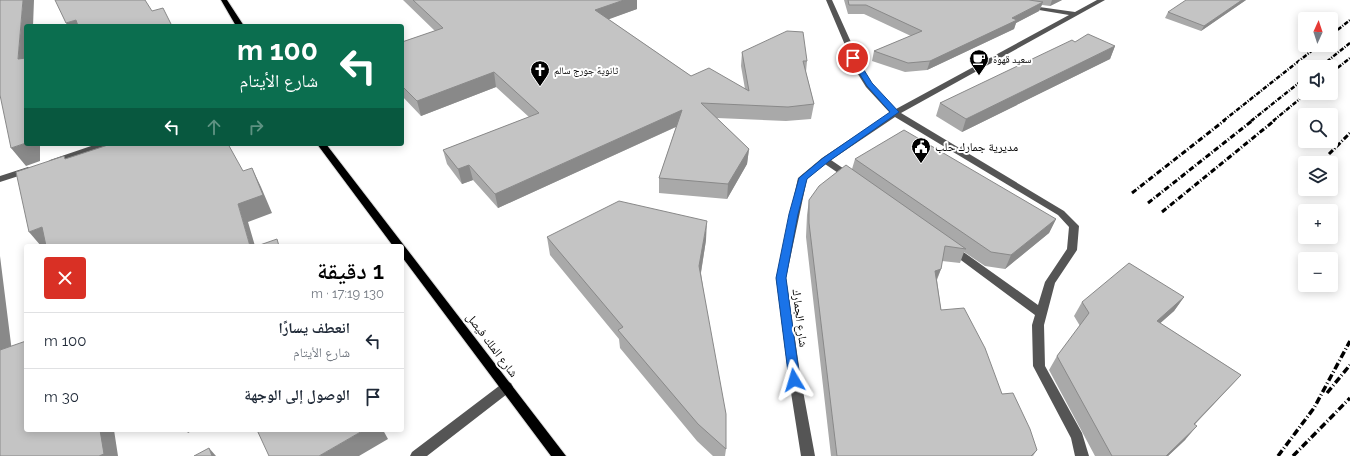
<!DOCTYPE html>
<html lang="ar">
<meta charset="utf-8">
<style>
:root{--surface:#fff;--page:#f6f6f7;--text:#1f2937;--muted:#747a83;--line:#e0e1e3;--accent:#000}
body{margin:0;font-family:Raleway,"Noto Naskh Arabic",sans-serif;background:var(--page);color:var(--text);direction:rtl;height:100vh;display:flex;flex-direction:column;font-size:15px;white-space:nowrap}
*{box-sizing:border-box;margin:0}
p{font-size:13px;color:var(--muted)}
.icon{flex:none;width:22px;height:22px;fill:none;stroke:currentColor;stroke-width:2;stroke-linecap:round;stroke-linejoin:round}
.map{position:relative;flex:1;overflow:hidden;direction:ltr}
.panel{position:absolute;left:24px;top:244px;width:380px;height:188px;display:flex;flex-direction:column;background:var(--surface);border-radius:4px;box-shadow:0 2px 10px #0003;direction:rtl}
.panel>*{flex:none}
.top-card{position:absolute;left:24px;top:24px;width:380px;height:122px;border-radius:4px;box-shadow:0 2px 10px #0003;direction:rtl;background:#0b6e4f;color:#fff;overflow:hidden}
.needle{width:26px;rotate:3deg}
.buttons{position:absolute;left:1298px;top:12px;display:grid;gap:8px}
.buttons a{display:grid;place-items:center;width:40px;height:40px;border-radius:4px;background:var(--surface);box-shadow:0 2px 10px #0003;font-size:20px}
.pin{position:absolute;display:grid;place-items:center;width:34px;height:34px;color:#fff;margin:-17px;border:2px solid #fff;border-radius:50%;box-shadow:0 1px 4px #0007}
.me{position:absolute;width:44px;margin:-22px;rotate:353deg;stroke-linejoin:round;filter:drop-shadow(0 0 3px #0008)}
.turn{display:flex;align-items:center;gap:14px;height:84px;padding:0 20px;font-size:18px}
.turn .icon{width:52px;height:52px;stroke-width:2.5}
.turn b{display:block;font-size:28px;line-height:34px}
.lanes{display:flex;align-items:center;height:38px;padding:0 20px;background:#0003;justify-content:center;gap:20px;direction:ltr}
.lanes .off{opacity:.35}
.round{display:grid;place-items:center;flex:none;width:42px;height:42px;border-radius:4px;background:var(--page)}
.summary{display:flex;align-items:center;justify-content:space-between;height:68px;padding:0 20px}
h1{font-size:24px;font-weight:600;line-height:30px;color:var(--accent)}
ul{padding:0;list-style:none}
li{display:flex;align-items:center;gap:12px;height:56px;padding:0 20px;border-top:1px solid var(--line)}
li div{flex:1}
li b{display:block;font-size:15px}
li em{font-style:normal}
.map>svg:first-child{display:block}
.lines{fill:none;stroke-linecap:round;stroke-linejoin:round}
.major-casing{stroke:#dbdbdb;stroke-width:2}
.minor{fill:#555;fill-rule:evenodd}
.major{fill:#000;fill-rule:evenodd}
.rail-far2{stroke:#000;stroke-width:2.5;stroke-dasharray:4.5 1.5 1 1.5;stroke-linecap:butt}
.rail-far1{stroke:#000;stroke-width:3;stroke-dasharray:5.5 2 1 2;stroke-linecap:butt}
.rail{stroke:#000;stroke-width:3.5;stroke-dasharray:7 2.5 1 2.5;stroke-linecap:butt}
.wall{fill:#a9a9a9}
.shaded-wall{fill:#898989}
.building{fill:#c4c4c4;stroke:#898989}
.route{fill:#1a73e8;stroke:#114b97}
.labels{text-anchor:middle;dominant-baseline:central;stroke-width:4;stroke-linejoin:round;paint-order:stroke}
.far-poi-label{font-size:10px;fill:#000;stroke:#fff;text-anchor:start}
.poi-label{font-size:12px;fill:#000;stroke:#fff;text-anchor:start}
.street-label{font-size:12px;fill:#000;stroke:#fff}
</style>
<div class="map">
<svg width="1350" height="456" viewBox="0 0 1350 456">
<rect width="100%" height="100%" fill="#fff"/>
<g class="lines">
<defs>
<path id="major" d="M221,0H227L244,26H236Z
M317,144H326L566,456H551L402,257V246H393Z"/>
</defs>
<!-- major casing -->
<use href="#major" class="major-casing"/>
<!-- minor -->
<path class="minor" d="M826,0H832L864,71L872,84L896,109L1069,15L1027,8L1024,6L1025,5L1075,12L1097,0H1105L901,113L1064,211L1079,226L1077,250L1055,283L1044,325L1045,366L1082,433L1089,456H1075L1071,438L1033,366L1032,325L1035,315L946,249L947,246H955L1038,305L1045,282L1067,249L1069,227L1058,215L895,117L831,160L853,175L855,177L853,179H847L825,164L807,179L786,278L801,380L815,456H801L789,380L776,278L798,178L822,158L890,113L866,87L856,71Z
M97,144H110L109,146L56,164H50L48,162L50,160Z
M28,167L33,170L31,172L0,182V176Z
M507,382L511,383L513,387L511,391L427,456H410L412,452L503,383Z"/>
<!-- major -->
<use href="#major" class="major"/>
<!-- rail-far2 -->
<path class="rail-far2" d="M1331,35L1350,20
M1320,67L1350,43
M1331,73L1350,58
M1223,121L1319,45
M1251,121L1305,78
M1273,121L1307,93"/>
<!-- rail-far1 -->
<path class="rail-far1" d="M1329,154L1350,133
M1132,193L1225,120
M1148,203L1253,120
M1162,212L1275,120"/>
<!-- rail -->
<path class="rail" d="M1327,393L1350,365
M1278,456L1314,408L1350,341
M1293,456L1350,398"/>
</g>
<!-- wall -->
<path class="wall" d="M403,0H637V9L608,19L691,76L745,89L741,66L742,52L807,61L806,72L814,104L811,119L786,121L717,118L749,149L747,164L727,199L659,193V178L676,127L498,208L473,180L462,184L447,164L443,150L529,117L496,87L421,116L402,96V42L435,31Z
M844,0H1062L1050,6L1042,5L1039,11L1016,23L1014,29L927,70L905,72L872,61L874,51L911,36L864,14H848Z
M1246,0L1201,31L1165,18L1168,12Z
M1075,42L1115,46L1110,59L962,132L936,116L940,103Z
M855,159L1056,219L1049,233L1005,269L985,266L964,252L960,263L942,261L941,269L937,280L941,310L1002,394L1037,450L1033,456H831L806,237L807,215L809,200L852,169Z
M547,237L706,240L701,273L726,449L725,456H713L697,441L620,348L619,339L550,255Z
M1184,297L1174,311L1160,323L1241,375L1194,424L1185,440L1168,456H1095L1049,370L1057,356L1080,326L1074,316L1082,302Z"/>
<!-- shaded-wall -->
<path class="shaded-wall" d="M23,0H34L33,26H26V71L18,59Z
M624,0H637V9L596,24L595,10Z
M1052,0H1062L1050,6Z
M1242,0H1246L1201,31L1204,26Z
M1043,2L1039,11L1016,23L1014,29L927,70L930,61L1012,18Z
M76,20L80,26H68L66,23Z
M1115,46L1110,59L962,132L966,119Z
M494,72L496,87L421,116L417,101Z
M682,110V124L498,208L495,194Z
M26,143V144H40V161L26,166L11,148Z
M749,149L747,164L727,199L728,184Z
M469,165L473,180L462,184L458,169Z
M252,168L261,187L272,213L248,222L255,246H250L238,204Z
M1056,219L1049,233L1005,269L1011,255Z
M707,221L706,240L699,284V266Z
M42,227L57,246H41L29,232Z
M0,256L14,368L0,355Z
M941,269L935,283V271Z
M1184,297L1174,311L1147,335L1157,321Z
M1241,375L1229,388L1182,438L1194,424Z
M1197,426L1185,440L1168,456H1166Z
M100,430H114L118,456H99Z
M186,430H193L188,433Z
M364,430H383L388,439L359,456H319Z
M209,448L216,456H212Z"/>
<!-- building -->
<path class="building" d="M0,0H23L18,59L26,58V143L11,148L0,95Z
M55,0H145L152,11L163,8L172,26H78L76,20L66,23Z
M413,0H624L595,10L691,76L709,68L749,91L742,52L787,31L803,32L807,61H803L814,104L788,107L701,103L749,149L728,184L659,178L682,110L495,194L469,165L458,169L443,150L539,113L494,72L417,101L402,86V42L443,28Z
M848,0H1029L1043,2L1012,18L1017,20L930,61L908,63L874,51L922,31L866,5H849Z
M1186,0H1242L1204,26L1168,12Z
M1088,34L1115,46L966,119L940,103L1072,40L1075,42Z
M904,130L1056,219L1011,255L991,252L855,159Z
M111,144H228L243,171L252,168L263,195L238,204L250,246H46L42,227L29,232L16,172L64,156L65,159Z
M846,165L966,249L945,246L941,269L935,271L941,310L964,308L985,348L1002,394L1013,393L1030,429L1037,450L1031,456H837L809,223V200L819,186Z
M619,201L707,221L699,266L726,414V449L698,424L618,330L623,327L547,237Z
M277,239L279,246H257Z
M1129,263L1184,297L1157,321L1241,375L1194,424L1197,426L1166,456H1112L1057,356L1089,313L1082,302Z
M26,341V430H100L104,454L99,456H0V350Z
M257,430H364L319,456H269Z
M209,448L212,456H194Z"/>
<!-- route -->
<path class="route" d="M853,56L856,57L872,83L899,112L828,162L807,179L798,214L786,278L800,380L798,384L794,385L791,384L789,380L776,278L789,214L799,178L823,158L890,112L867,86L850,58Z"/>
<!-- icons -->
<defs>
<symbol id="cafe-pin" viewBox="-11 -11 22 30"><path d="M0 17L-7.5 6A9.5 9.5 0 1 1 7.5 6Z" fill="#000" stroke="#fff"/><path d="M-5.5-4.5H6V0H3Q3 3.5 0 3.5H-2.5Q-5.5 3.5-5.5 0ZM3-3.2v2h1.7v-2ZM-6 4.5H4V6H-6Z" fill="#fff"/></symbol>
<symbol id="church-pin" viewBox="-11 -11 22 30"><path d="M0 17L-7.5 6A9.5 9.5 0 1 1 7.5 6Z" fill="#000" stroke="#fff"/><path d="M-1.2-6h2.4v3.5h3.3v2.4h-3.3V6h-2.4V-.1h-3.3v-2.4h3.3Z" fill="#fff"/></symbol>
<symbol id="civic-pin" viewBox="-11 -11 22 30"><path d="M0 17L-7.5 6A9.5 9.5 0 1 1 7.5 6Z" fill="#000" stroke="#fff"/><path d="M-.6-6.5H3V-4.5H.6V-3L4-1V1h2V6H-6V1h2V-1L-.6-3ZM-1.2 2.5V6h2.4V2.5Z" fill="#fff"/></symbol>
</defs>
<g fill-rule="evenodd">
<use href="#cafe-pin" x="968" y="48" width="22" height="30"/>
<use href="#church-pin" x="529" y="59" width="22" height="30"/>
<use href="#civic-pin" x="910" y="136" width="22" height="30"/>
</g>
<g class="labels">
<!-- far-poi labels -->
<g class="far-poi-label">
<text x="993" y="59">سعيد قهوة</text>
<text x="554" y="70">ثانوية جورج سالم</text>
</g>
<!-- poi labels -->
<g class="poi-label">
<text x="935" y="147">مديرية جمارك حلب</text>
</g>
<!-- street labels -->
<g class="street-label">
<text transform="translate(800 318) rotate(83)">شارع الجمارك</text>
<text transform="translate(492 345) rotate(53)">شارع الملك فيصل</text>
</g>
</g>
</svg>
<div class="buttons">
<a><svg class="needle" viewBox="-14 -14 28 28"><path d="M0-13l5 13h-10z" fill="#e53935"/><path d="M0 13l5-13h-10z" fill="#747a83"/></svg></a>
<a><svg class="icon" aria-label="sound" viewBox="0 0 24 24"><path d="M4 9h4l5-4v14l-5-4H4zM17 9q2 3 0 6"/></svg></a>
<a><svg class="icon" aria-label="search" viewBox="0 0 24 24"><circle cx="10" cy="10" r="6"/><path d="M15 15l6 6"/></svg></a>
<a><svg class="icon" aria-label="layers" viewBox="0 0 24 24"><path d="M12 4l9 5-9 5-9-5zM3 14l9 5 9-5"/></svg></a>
<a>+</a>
<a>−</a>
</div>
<div class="pin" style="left:853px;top:58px;background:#d93025"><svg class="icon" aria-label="arrive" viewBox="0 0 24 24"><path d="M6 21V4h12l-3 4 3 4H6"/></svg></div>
<svg class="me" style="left:794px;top:380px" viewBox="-20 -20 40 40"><path d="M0-17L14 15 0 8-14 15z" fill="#1a73e8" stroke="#fff" stroke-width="4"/></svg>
<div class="top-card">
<div class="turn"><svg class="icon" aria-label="left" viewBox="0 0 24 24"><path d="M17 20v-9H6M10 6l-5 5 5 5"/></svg><div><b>100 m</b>شارع الأيتام</div></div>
<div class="lanes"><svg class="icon" aria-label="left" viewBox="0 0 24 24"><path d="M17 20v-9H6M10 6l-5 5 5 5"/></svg><svg class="icon off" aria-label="ahead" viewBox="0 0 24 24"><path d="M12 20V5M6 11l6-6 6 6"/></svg><svg class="icon off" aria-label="right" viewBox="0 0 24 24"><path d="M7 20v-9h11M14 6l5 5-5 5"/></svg></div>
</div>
<section class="panel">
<div class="summary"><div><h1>1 دقيقة</h1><p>130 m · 17:19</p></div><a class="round" style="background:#d93025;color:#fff"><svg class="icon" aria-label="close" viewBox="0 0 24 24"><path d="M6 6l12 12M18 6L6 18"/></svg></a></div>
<ul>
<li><svg class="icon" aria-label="left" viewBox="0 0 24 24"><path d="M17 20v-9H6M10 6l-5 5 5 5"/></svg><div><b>انعطف يسارًا</b><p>شارع الأيتام</p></div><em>100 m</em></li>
<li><svg class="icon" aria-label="arrive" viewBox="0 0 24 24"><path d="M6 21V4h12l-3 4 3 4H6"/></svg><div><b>الوصول إلى الوجهة</b></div><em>30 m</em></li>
</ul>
</section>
</div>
